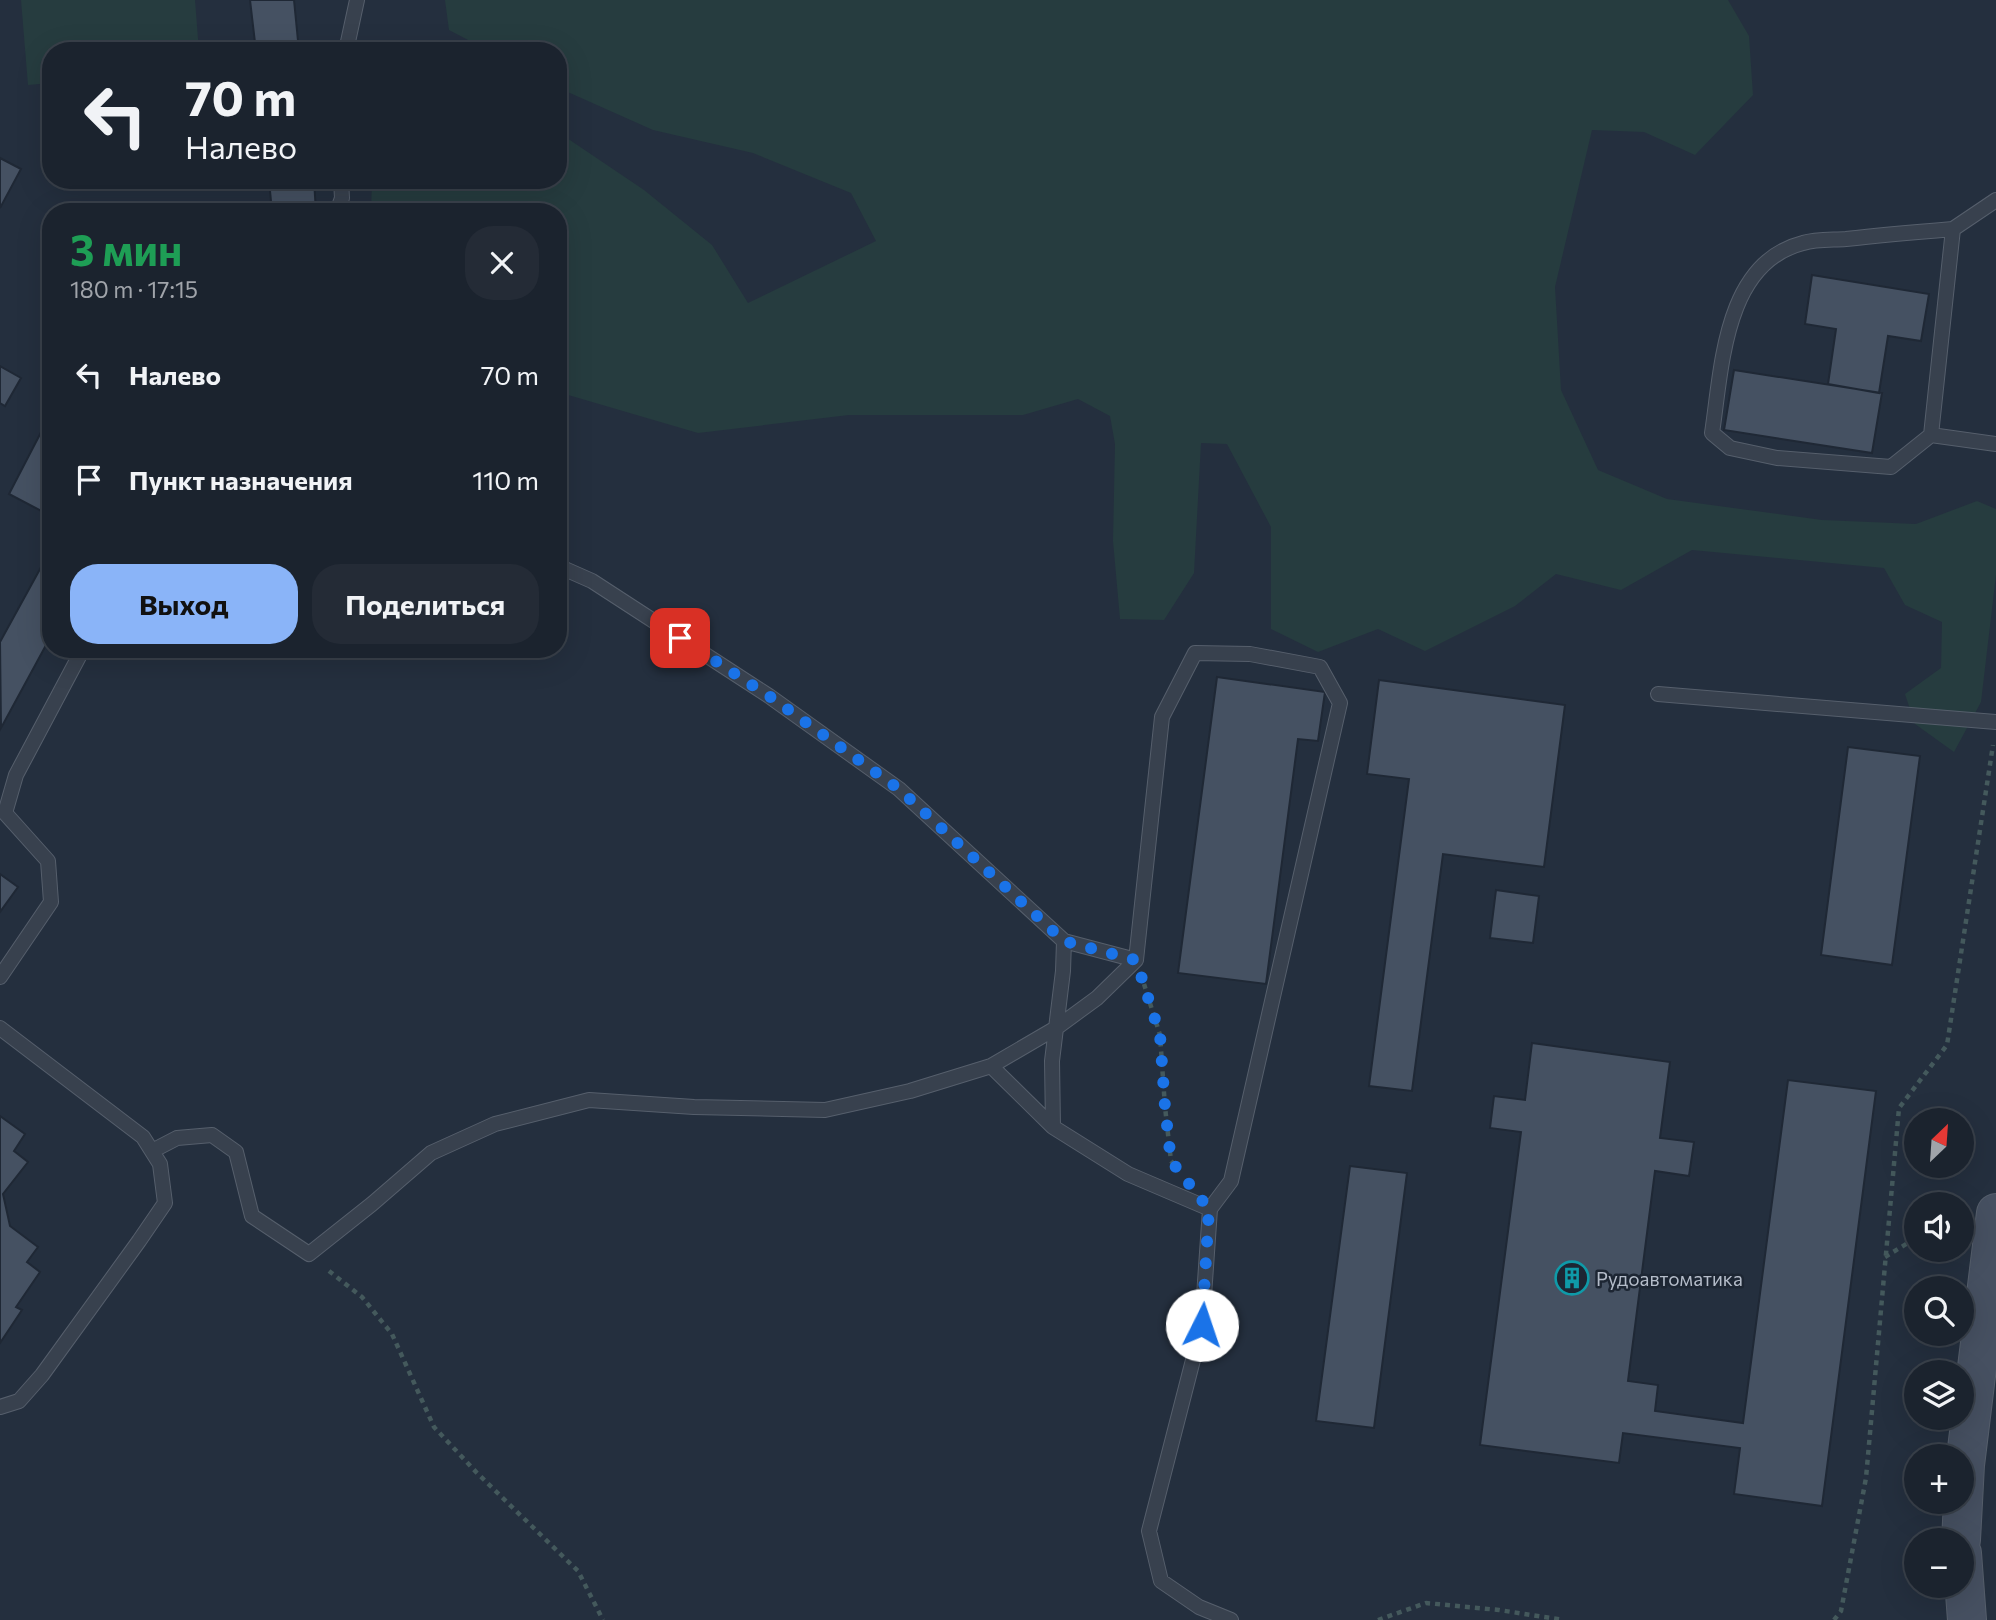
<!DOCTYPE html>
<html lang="ru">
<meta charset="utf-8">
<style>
:root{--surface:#1b232e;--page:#242b36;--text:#f1f3f6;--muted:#a0a4aa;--line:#39404a;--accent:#8ab4f8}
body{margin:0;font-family:Commissioner,sans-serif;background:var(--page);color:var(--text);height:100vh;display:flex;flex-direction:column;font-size:26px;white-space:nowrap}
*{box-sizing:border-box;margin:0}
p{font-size:23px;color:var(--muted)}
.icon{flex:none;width:38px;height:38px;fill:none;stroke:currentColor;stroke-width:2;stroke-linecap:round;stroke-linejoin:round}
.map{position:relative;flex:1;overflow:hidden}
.sheet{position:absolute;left:42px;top:203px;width:525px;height:455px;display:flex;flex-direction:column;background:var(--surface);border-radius:28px;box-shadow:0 7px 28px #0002,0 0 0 2px var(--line)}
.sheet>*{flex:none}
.hud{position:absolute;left:42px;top:42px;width:525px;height:147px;border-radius:28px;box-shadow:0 7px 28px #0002,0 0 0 2px var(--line);background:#1b232e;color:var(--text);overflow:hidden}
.needle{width:46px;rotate:25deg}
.tools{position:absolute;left:1904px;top:1108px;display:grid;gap:14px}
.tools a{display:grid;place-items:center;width:70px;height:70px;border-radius:50%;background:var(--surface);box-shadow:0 7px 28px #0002,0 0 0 2px var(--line);font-size:35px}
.pin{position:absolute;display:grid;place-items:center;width:60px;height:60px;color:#fff;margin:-30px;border-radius:14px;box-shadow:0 4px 10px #0006}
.me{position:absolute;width:77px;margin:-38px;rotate:4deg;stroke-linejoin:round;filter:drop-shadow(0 0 5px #0008)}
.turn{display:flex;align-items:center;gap:24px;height:147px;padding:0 28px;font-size:32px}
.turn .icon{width:91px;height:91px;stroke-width:2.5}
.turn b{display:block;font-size:49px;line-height:60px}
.round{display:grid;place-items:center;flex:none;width:74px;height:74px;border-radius:28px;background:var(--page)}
.headline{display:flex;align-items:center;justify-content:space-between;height:119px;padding:0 28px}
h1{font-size:42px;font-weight:700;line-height:52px;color:#1e9e55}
.primary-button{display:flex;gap:14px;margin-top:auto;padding:14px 28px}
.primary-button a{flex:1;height:80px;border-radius:28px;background:var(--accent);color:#111;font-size:28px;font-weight:700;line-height:80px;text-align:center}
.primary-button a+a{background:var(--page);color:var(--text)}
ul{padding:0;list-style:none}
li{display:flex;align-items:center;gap:21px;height:105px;padding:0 28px}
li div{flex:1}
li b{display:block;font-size:26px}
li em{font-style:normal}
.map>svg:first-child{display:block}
.green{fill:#263c3f}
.building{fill:#455162;stroke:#1f2835;stroke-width:2}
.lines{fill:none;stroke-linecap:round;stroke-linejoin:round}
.service-casing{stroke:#565f6c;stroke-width:16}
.secondary-casing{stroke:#565f6c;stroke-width:40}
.path{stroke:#44595c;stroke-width:4.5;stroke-dasharray:5 5;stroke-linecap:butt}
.service{stroke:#38414e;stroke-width:14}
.secondary{stroke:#465061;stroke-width:38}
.route{stroke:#1a73e8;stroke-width:12;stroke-dasharray:0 21.6}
.labels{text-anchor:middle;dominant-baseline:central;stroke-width:5;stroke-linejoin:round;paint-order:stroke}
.poi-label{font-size:19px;fill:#b4bcc9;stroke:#1d2633;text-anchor:start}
</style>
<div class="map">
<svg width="1996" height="1620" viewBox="0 0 1996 1620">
<rect width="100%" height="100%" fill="#242f3e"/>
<!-- green -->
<path class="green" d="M21,0H195L199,51H51V83L28,85Z
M445,0H1728L1749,36L1753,95L1695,155L1644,132L1592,130L1555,287L1561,390L1598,470L1667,499L1822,520L1916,524L1977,501L1996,509V575L1981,702L1954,752L1915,724L1905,694L1941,668L1942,622L1905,605L1884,568L1692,550L1621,590L1556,574L1515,606L1425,651L1378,629L1318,652L1271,629V527L1227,444L1201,443L1194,573L1164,620L1120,619L1113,541L1115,444L1110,416L1078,399L1023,415H849L698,433L558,392V212H371L372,180H558V132L644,190L712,245L748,303L876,241L851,193L753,153L653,130L561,89L558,88V51H489L449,30Z"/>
<!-- building -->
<path class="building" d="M250,0H294L299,51H256Z
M0,158L21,169L0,208Z
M269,180H314L316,212H272Z
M1812,275L1929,294L1921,341L1888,336L1879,393L1828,384L1836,329L1805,324Z
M0,366L21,378L5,406L0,403Z
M1734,370L1882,393L1872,453L1724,430Z
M51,413V516L9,494Z
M51,549V636L1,728L0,642Z
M1217,677L1325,692L1318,741L1298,739L1266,984L1178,973Z
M1379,680L1565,705L1544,867L1443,854L1412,1091L1369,1086L1409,779L1367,774Z
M1848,747L1920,756L1892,965L1821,955Z
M0,874L18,887L0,912Z
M1496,890L1539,896L1533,943L1490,938Z
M1532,1043L1670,1062L1660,1138L1694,1142L1689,1176L1655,1171L1628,1381L1658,1385L1655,1411L1743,1423L1788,1080L1876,1091L1822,1506L1734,1494L1740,1448L1623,1433L1619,1463L1480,1445L1521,1132L1490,1128L1494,1096L1525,1100Z
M0,1116L25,1134L14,1151L28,1162L3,1194L10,1226L38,1247L27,1262L40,1272L16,1307L22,1310L0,1343Z
M1350,1166L1407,1173L1374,1428L1316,1421Z"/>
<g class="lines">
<defs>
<path id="service" d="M346,51L357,0
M1996,200L1953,229L1931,435L1996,444
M337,212L342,198L341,180
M1931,435L1891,467L1777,458L1730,448L1712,433C1722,367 1724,263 1803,243C1816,239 1832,240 1846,239C1882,235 1917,232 1953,229
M558,566L592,581L769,696L899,789L1064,941L1063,971L1052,1061L1053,1127L1128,1174L1210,1209L1202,1325L1149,1531L1161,1581L1199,1607L1231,1620
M1658,694L1996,722
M1064,941L1136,960
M0,977L51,902L48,861L5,813L16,775L83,649
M0,1028L143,1137L160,1164L165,1203L139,1241L42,1375L19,1401L0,1407
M991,1066L1053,1127
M152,1151L177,1138L212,1135L236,1152L252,1216L309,1254L372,1204L431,1153L495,1124L589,1100L694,1107L825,1110L910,1091L991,1066L1056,1028L1097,998L1136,960L1162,717L1195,653L1250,654L1320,667L1340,703L1231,1181L1210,1209"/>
<path id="secondary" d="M1961,1540L1965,1465L1996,1213
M1962,1553L1967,1620"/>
</defs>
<!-- service casing -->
<use href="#service" class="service-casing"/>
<!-- secondary casing -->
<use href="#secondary" class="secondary-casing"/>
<!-- path -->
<path class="path" d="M1144,984L1160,1035L1165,1107L1171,1161L1176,1167
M1885,1257L1916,1238
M329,1271L362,1297L392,1334L434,1427L477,1473L578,1571L603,1620
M1378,1620L1426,1603L1499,1610L1564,1620
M1834,1620L1841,1611L1866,1478L1899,1108L1947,1045L1993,745"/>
<!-- service -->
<use href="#service" class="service"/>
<!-- secondary -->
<use href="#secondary" class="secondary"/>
</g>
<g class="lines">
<!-- route -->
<path class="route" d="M680,638L769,696L899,789L1064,941L1136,960L1160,1035L1165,1107L1171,1161L1209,1209L1202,1325"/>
</g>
<!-- icons -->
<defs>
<symbol id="building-ring" viewBox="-11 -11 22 22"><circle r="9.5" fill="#1d2633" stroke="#0f9aa8" stroke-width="1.5"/><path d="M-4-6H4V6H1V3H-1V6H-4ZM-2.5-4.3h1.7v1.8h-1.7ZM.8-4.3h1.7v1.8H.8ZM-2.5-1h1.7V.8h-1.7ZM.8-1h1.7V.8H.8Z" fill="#0f9aa8"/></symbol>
</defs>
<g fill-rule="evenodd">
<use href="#building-ring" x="1553" y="1259" width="38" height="38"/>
</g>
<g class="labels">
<!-- poi labels -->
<g class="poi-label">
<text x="1596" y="1278">Рудоавтоматика</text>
</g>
</g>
</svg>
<div class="tools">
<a><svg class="needle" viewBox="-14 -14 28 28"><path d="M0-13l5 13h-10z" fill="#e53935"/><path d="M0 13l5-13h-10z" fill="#a0a4aa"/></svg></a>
<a><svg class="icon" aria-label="sound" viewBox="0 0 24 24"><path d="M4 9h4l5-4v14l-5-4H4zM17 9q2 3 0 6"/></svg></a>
<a><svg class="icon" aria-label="search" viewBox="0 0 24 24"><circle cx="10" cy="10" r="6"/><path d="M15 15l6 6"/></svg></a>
<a><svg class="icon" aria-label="layers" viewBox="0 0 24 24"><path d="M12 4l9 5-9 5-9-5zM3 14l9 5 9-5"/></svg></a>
<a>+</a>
<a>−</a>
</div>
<div class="pin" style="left:680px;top:638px;background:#d93025"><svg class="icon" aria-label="arrive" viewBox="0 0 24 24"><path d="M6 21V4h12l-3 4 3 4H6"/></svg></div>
<svg class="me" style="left:1202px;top:1325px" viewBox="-20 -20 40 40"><circle r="19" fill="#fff"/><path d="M0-13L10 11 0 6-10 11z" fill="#1a73e8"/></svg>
<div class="hud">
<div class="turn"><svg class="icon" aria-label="left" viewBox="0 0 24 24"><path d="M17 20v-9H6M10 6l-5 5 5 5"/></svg><div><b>70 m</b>Налево</div></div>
</div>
<section class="sheet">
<div class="headline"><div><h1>3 мин</h1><p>180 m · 17:15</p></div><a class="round"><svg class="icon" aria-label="close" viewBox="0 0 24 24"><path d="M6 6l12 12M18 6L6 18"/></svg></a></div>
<ul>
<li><svg class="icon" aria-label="left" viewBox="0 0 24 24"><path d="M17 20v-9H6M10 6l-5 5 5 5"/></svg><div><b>Налево</b></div><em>70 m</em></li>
<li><svg class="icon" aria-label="arrive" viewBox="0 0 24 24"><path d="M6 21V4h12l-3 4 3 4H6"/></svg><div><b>Пункт назначения</b></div><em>110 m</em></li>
</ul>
<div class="primary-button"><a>Выход</a><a>Поделиться</a></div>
</section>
</div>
